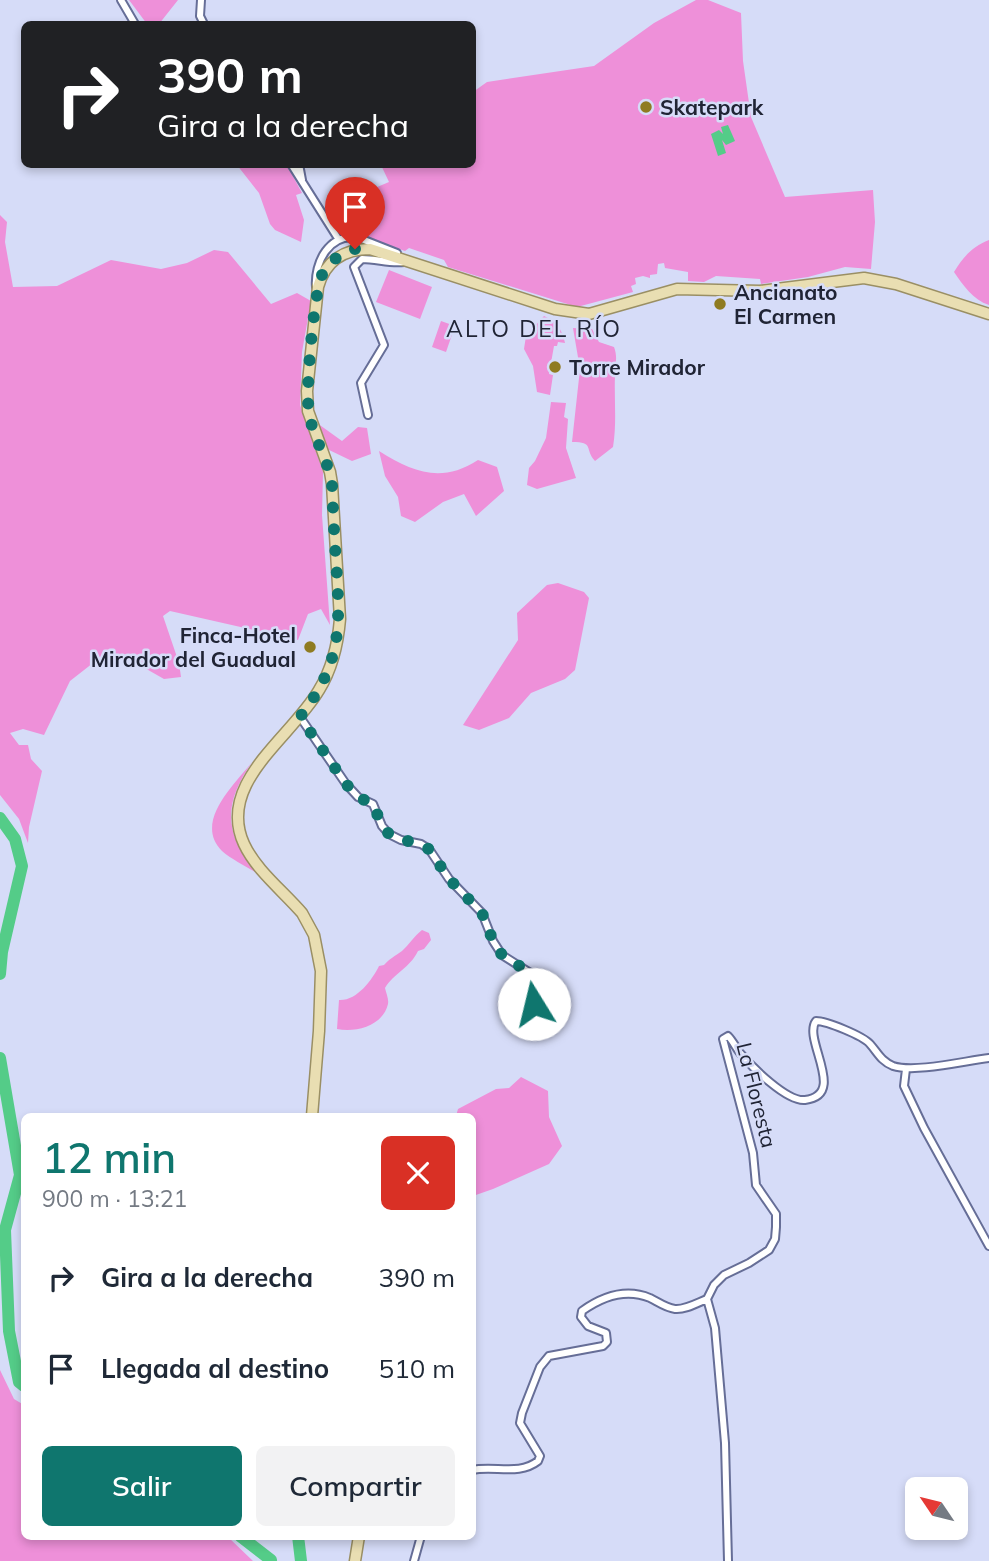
<!DOCTYPE html>
<html lang="es">
<meta charset="utf-8">
<style>
:root{--surface:#fff;--page:#f2f2f3;--text:#1f2937;--muted:#747a83;--accent:#0f766e}
body{margin:0;font-family:Mulish,sans-serif;background:var(--page);color:var(--text);height:100vh;display:flex;flex-direction:column;font-size:26px;white-space:nowrap}
*{box-sizing:border-box;margin:0}
p{font-size:23px;color:var(--muted)}
.icon{flex:none;width:38px;height:38px;fill:none;stroke:currentColor;stroke-width:2;stroke-linecap:round;stroke-linejoin:round}
.map{position:relative;flex:1;overflow:hidden}
.sheet{position:absolute;left:21px;top:1113px;width:455px;height:427px;display:flex;flex-direction:column;background:var(--surface);border-radius:10px;box-shadow:0 4px 10px #0003}
.sheet>*{flex:none}
.hud{position:absolute;left:21px;top:21px;width:455px;height:147px;border-radius:10px;box-shadow:0 4px 10px #0003;background:#202124;color:#fff;overflow:hidden}
.needle{width:46px;rotate:305deg}
.controls{position:absolute;left:905px;top:1477px;display:grid;gap:14px}
.controls a{display:grid;place-items:center;width:63px;height:63px;border-radius:10px;background:var(--surface);box-shadow:0 4px 10px #0003;font-size:35px}
.pin{position:absolute;display:grid;place-items:center;width:60px;height:60px;color:#fff;margin:-72px -30px;border-radius:50% 50% 50% 0;rotate:-45deg;box-shadow:0 0 7px #0007}
.pin .icon{rotate:45deg}
.me{position:absolute;width:77px;margin:-38px;rotate:351deg;stroke-linejoin:round;filter:drop-shadow(0 0 5px #0008)}
.turn{display:flex;align-items:center;gap:24px;height:147px;padding:0 21px;font-size:32px}
.turn .icon{width:91px;height:91px;stroke-width:2.5}
.turn b{display:block;font-size:49px;line-height:60px}
.round{display:grid;place-items:center;flex:none;width:74px;height:74px;border-radius:10px;background:var(--page)}
.headline{display:flex;align-items:center;justify-content:space-between;height:119px;padding:0 21px}
h1{font-size:42px;font-weight:600;line-height:52px;color:var(--accent)}
.primary-button{display:flex;gap:14px;margin-top:auto;padding:14px 21px}
.primary-button a{flex:1;height:80px;border-radius:10px;background:var(--accent);color:#fff;font-size:28px;font-weight:600;line-height:80px;text-align:center}
.primary-button a+a{background:var(--page);color:var(--text)}
ul{padding:0;list-style:none}
li{display:flex;align-items:center;gap:21px;height:91px;padding:0 21px}
li div{flex:1}
li b{display:block;font-size:26px}
li em{font-style:normal}
.map>svg:first-child{display:block}
.green{fill:#ee90d9}
.water{fill:#54cc88}
.lines{fill:none;stroke-linecap:round;stroke-linejoin:round}
.river{stroke:#54cc88;stroke-width:12}
.minor-casing{stroke:#666e97;stroke-width:10}
.primary-casing{stroke:#9a8f64;stroke-width:13}
.minor{stroke:#fff;stroke-width:6}
.primary{stroke:#e9deb2;stroke-width:10}
.route{stroke:#0f766e;stroke-width:12;stroke-dasharray:0 21.6}
.poi-dot{fill:#8f7b21;stroke:#d6dcf8;stroke-width:2.5}
.labels{text-anchor:middle;dominant-baseline:central;stroke-width:5;stroke-linejoin:round;paint-order:stroke}
.poi-label{font-size:21px;font-weight:bold;fill:#202435;stroke:#d6dcf8;text-anchor:start}
.street-label{font-size:21px;fill:#202435;stroke:#d6dcf8}
.neighbourhood-label{font-size:23px;letter-spacing:2px;fill:#202435;stroke:#d6dcf8}
</style>
<div class="map">
<svg width="989" height="1561" viewBox="0 0 989 1561">
<rect width="100%" height="100%" fill="#d6dcf8"/>
<!-- green -->
<path class="green" d="M129,0H178L159,24H147Z
M696,0H708L741,13L743,61L751,117L785,197L873,190L875,222L871,269L845,267L808,277L761,284L760,279L716,276L704,282L688,281V272L665,268L664,263L658,264L657,274L650,275V278L643,276L635,278L636,284L631,286L633,292L577,307L448,267L444,260L409,248L405,251C380,241 340,233 330,207L389,182L381,165L472,164L473,92L487,82L594,66L654,23Z
M237,165H287L302,193L296,195L304,220L301,242L275,230L270,224L259,193Z
M0,215L7,222L5,242L13,287L57,286L111,260L161,269L187,263L214,250L228,252L271,304L297,293L311,301L302,352L300,405L323,472L322,515L330,625L321,609L308,614L298,640L170,611L163,616L179,663L181,677L164,679L120,654L102,656L70,681L44,735L23,729L10,733L19,745H28L31,759L42,771L29,827L28,843L19,819L0,795Z
M989,240V305C973,300 963,285 954,272C963,257 972,247 989,240Z
M389,270L432,287L420,319L376,302Z
M544,316C557,322 562,329 565,343L558,342L557,346H554L549,374L553,375L550,395L537,392L533,366L524,349L526,336Z
M441,321L455,326L446,352L432,347Z
M573,328L592,329L599,342L614,347C618,357 615,364 615,375C614,399 617,423 613,447L595,461C584,449 595,442 572,442L580,369Z
M551,402L566,403L564,417L568,419L566,448L576,478L537,489L527,485L529,468L535,461L546,438Z
M317,423L342,441L358,427L367,428L371,454L352,461L327,449Z
M379,451C413,472 441,484 478,460L497,467L504,491L476,516L464,494L443,502L415,522L401,516L398,497L385,476Z
M558,583L584,592L589,598L575,670L565,679L531,693L509,718L479,730L463,725L518,640L517,613L547,585Z
M252,762C224,804 223,830 255,872C244,865 231,859 222,851C193,822 235,784 252,762Z
M422,930L429,933L431,940L424,949L418,951C410,968 394,973 385,988C386,993 389,999 388,1004C383,1026 355,1033 337,1029L339,1000C357,1001 372,980 379,966L384,965C389,959 395,956 402,951C409,945 414,936 422,930Z
M521,1077L548,1091L549,1117L562,1146L549,1164L493,1189L473,1196L472,1116H456L458,1109L496,1089L509,1088Z
M0,1370L14,1399L24,1405V1536L228,1537L253,1561H0Z"/>
<!-- water -->
<path class="water" d="M728,125L735,141L726,145L722,140L726,153L718,156L711,134L719,130L723,134L721,127Z"/>
<g class="lines">
<!-- river -->
<path class="river" d="M0,818L15,839L22,866L2,952L0,974
M0,1058L20,1175L5,1230L9,1331L19,1382L24,1386
M240,1536L271,1560
M298,1536L301,1561"/>
<defs>
<path id="minor" d="M121,0L135,24
M201,0L200,16L204,24
M291,164L339,240
M299,164L302,180
M316,287C314,263 329,232 359,238L397,253
M368,415L361,383L384,345L354,267L362,259C377,259 390,264 404,262
M300,717L346,784L358,797L373,804L382,826L389,834L401,840L421,844L429,849L449,879L482,913L493,941L502,955L532,974L534,1004
M906,1069L904,1086L924,1128L989,1246
M472,1470C494,1465 519,1476 538,1461L540,1456L520,1423L522,1413L540,1367L549,1356L603,1346L607,1342L606,1333L588,1326L581,1317L582,1311C603,1296 626,1288 650,1298C658,1302 666,1308 675,1309C685,1310 697,1303 707,1299
M414,1561L421,1536
M728,1561L725,1443L715,1328L707,1299L714,1285L724,1275L749,1263L769,1250L775,1239L776,1227V1214L756,1185L753,1153L723,1039L728,1036C733,1041 736,1048 740,1053C752,1067 787,1102 805,1100C848,1095 802,1039 816,1021C827,1021 863,1036 870,1044C878,1053 881,1061 893,1066C915,1073 964,1061 989,1058"/>
<path id="primary" d="M312,1116L319,1031L321,971L314,935L302,913C283,891 256,870 244,844C216,783 291,738 319,690C332,669 338,643 340,619L332,484L330,472L308,411L307,391L318,287C325,261 344,249 370,249L555,309L589,314L677,289L760,291L864,278L896,284L989,314
M355,1561L359,1536"/>
</defs>
<!-- minor casing -->
<use href="#minor" class="minor-casing"/>
<!-- primary casing -->
<use href="#primary" class="primary-casing"/>
<!-- minor -->
<use href="#minor" class="minor"/>
<!-- primary -->
<use href="#primary" class="primary"/>
</g>
<g class="lines">
<!-- route -->
<path class="route" d="M355,249C341,253 329,261 322,275C314,292 305,393 309,413C313,438 328,459 332,484C333,509 334,535 336,560C340,627 343,661 300,717L346,784L358,797L373,804L382,826L389,834L429,849L449,879L482,913L493,941L502,955L532,974L534,1004"/>
</g>
<!-- markers -->
<g class="poi-dot">
<circle cx="646" cy="107" r="7"/>
<circle cx="720" cy="304" r="7"/>
<circle cx="555" cy="367" r="7"/>
<circle cx="310" cy="647" r="7"/>
</g>
<g class="labels">
<!-- poi labels -->
<g class="poi-label">
<text x="660" y="107">Skatepark</text>
<text x="734" y="292">Ancianato<tspan x="734" dy="24">El Carmen</tspan></text>
<text x="569" y="367">Torre Mirador</text>
<text x="296" y="635" text-anchor="end">Finca-Hotel<tspan x="296" dy="24">Mirador del Guadual</tspan></text>
</g>
<!-- street labels -->
<g class="street-label">
<text transform="translate(757 1095) rotate(76)">La Floresta</text>
</g>
<!-- neighbourhood labels -->
<g class="neighbourhood-label">
<text x="534" y="328">ALTO DEL RÍO</text>
</g>
</g>
</svg>
<div class="controls">
<a><svg class="needle" viewBox="-14 -14 28 28"><path d="M0-13l5 13h-10z" fill="#e53935"/><path d="M0 13l5-13h-10z" fill="#747a83"/></svg></a>
</div>
<div class="pin" style="left:355px;top:249px;background:#d93025"><svg class="icon" aria-label="arrive" viewBox="0 0 24 24"><path d="M6 21V4h12l-3 4 3 4H6"/></svg></div>
<svg class="me" style="left:534px;top:1004px" viewBox="-20 -20 40 40"><circle r="19" fill="#fff"/><path d="M0-13L10 11 0 6-10 11z" fill="#0f766e"/></svg>
<div class="hud">
<div class="turn"><svg class="icon" aria-label="right" viewBox="0 0 24 24"><path d="M7 20v-9h11M14 6l5 5-5 5"/></svg><div><b>390 m</b>Gira a la derecha</div></div>
</div>
<section class="sheet">
<div class="headline"><div><h1>12 min</h1><p>900 m · 13:21</p></div><a class="round" style="background:#d93025;color:#fff"><svg class="icon" aria-label="close" viewBox="0 0 24 24"><path d="M6 6l12 12M18 6L6 18"/></svg></a></div>
<ul>
<li><svg class="icon" aria-label="right" viewBox="0 0 24 24"><path d="M7 20v-9h11M14 6l5 5-5 5"/></svg><div><b>Gira a la derecha</b></div><em>390 m</em></li>
<li><svg class="icon" aria-label="arrive" viewBox="0 0 24 24"><path d="M6 21V4h12l-3 4 3 4H6"/></svg><div><b>Llegada al destino</b></div><em>510 m</em></li>
</ul>
<div class="primary-button"><a>Salir</a><a>Compartir</a></div>
</section>
</div>
